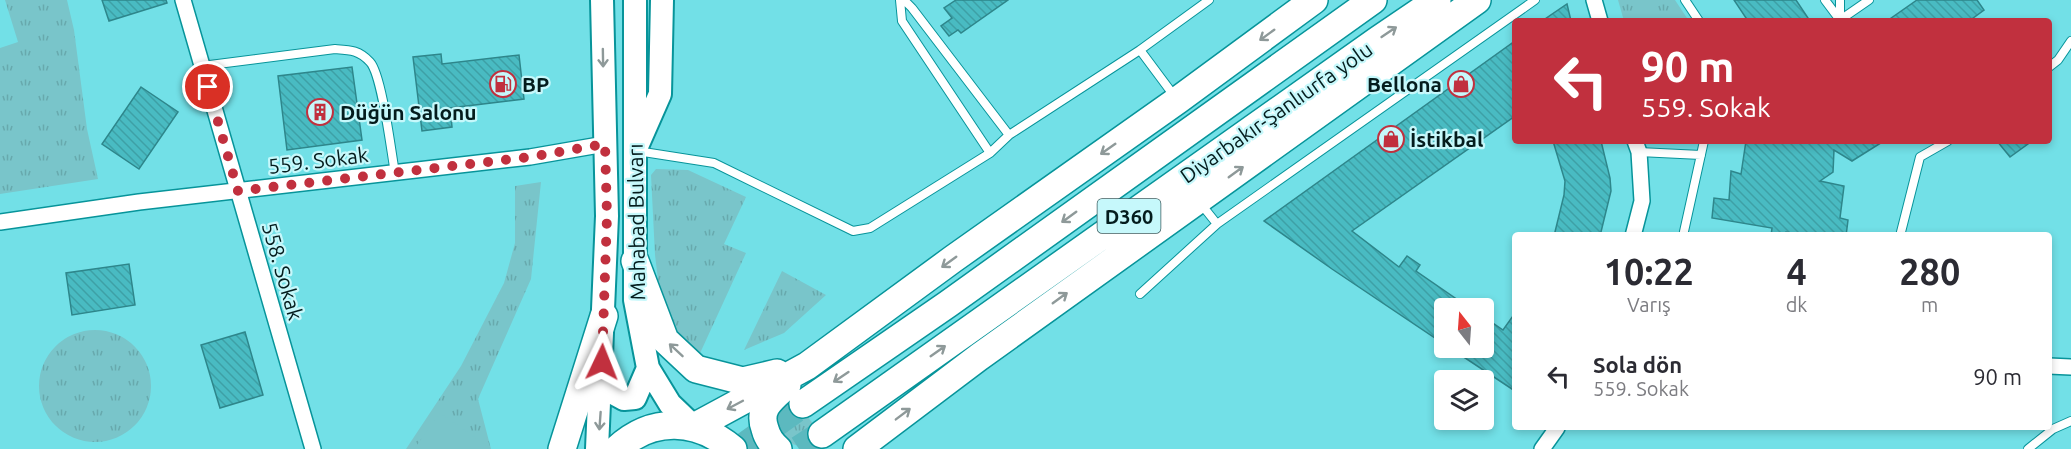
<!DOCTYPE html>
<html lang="tr">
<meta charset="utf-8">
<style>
:root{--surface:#fff;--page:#f2f2f3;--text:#2b2b33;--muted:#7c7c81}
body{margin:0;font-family:Ubuntu,sans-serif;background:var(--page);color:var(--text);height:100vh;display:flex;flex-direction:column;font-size:22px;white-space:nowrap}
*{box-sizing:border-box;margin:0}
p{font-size:20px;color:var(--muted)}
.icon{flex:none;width:33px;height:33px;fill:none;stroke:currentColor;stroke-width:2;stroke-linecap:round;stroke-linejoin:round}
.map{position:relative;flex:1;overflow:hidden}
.panel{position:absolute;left:1512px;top:232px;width:540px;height:198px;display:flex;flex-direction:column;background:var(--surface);border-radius:6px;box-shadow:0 3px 9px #0003}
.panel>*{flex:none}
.top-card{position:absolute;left:1512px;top:18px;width:540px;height:126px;border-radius:6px;box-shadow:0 3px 9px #0003;background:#c1303e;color:#fff;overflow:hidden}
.needle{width:39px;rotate:343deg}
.tools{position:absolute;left:1434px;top:298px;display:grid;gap:12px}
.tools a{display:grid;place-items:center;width:60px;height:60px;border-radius:6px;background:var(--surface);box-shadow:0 3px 9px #0003;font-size:30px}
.pin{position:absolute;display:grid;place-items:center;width:51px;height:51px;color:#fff;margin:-26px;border:3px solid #fff;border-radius:50%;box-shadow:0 2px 6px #0007}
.me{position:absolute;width:66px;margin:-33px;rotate:2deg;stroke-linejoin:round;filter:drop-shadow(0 0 4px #0008)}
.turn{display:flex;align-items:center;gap:21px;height:126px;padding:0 30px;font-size:27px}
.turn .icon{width:78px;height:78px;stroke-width:2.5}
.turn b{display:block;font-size:42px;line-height:51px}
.eta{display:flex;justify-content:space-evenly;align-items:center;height:102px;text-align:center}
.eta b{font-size:36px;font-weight:700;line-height:42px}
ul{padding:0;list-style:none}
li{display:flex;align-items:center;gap:18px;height:84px;padding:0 30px}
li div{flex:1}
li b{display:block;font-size:22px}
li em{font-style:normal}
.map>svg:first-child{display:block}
.grass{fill:url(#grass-tufts)}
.garden{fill:#79c5ca}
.building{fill:url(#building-back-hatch);stroke:#2e868b;stroke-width:1.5}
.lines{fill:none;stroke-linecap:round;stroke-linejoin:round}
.highway-tunnel{stroke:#5cb9bf;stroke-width:27;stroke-dasharray:27 14;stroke-linecap:butt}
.lane-casing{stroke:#07949a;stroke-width:10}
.street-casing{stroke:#07949a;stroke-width:18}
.primary-casing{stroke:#07949a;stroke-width:26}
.highway-casing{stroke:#07949a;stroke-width:30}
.lane{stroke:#fff;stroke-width:8}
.street{stroke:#fff;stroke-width:15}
.primary{stroke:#fff;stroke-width:22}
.highway{stroke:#fff;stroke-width:27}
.oneway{stroke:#8e9999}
.route{stroke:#c1303e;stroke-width:10;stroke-dasharray:0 18}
.labels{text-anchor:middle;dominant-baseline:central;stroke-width:4.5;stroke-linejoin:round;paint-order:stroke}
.shield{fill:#c6f8fb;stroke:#3e5e60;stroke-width:1.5}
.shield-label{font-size:20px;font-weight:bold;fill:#041c1d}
.poi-label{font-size:21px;font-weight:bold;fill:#041c1d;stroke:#c6f8fb;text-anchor:start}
.street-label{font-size:21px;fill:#041c1d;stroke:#c6f8fb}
</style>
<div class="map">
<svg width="2071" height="449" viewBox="0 0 2071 449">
<defs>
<pattern id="grass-tufts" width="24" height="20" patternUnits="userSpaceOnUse" patternTransform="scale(1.5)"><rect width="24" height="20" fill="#79c5ca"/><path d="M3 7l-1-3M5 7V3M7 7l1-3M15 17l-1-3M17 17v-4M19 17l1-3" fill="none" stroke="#67a9ad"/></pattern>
<pattern id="building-back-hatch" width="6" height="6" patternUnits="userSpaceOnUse" patternTransform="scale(1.5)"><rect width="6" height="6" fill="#49bbc2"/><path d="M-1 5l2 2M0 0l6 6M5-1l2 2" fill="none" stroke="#3ea0a6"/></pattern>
</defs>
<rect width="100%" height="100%" fill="#72e0e7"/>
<!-- grass -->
<path class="grass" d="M5,0H67L74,30L87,129L98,179L0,194V48L18,42Z
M1618,0H1675L1689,21H1624Z
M656,169L688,170L746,197L724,244L746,253L696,362L662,312L655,255L651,175Z
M541,182L531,279L478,399L491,449H406L461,366L504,283L515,243V186Z
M782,271L826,295L784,333L744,350Z
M39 386a56 56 0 1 1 112 0a56 56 0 1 1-112 0Z
M789,394L828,442C810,449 795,449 783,437C778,430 775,423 776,414C778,408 786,400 789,394Z"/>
<!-- garden -->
<path class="garden" d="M440,413L490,448L489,449H414Z"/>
<!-- building -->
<path class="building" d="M102,0H166L167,3L109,21Z
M956,0H1008L961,33L958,30L949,36L941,26L952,18L944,8Z
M1734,0H1796L1810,21H1748Z
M1917,0H1977L1984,10L1969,21H1887Z
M1567,4L1571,21H1542Z
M1515,41V116L1352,231L1399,267L1407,256L1420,265L1416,271L1471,309H1444V344L1332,269L1264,221Z
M441,54L442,64L519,55L524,99L450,108L452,127L422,131L413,57Z
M352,67L362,140L287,150L278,76Z
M141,87L178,112L139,169L102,144Z
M1553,141H1601L1610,178L1611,191L1600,236H1554L1564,195L1565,181Z
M1746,141H1884L1852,161L1834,150L1833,172L1820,181L1844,186L1840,218L1848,220L1846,236H1810L1786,232L1785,236H1771L1772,228L1712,218L1714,198L1729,200L1731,171L1741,174Z
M1997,141H2032L2010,157Z
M129,264L135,305L72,315L66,273Z
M1515,313V391L1450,348H1484V317L1503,330Z
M245,332L263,395L220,408L201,345Z"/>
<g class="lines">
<!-- highway-tunnel -->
<path class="highway-tunnel" d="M740,449L803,404
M799,449L822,434"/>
<defs>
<path id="lane" d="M900,0L902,21L990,153
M904,0L912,8L1009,135
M1685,0L1699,21
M1825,0L1840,20L1869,0
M1840,19V0
M1140,50L1175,97
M202,66L335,49C350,50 359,50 370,62C382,75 391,151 395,173
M2049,67L2058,60L2071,41
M637,151L714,163L853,231L870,228L990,153L1009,135L1140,50L1209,0
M1639,152L1701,155
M1201,204L1217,224
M1683,236L1704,141
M1900,236L1920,157L1948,141
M1140,294L1217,224L1535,0
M2028,449L2053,429L2071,421"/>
<path id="street" d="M183,0L313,449
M1594,0L1600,21
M0,222L139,202L530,157L605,144
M1633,236L1642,201L1639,152L1635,141
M2049,366L2071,367
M1542,449L1557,428"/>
<path id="primary" d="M635,0V300L648,368L670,404L694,427
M638,144L660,94L662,0
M604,369L613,393L624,399L635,398L648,368
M597,449L607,216L602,0"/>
<path id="highway" d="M635,261L665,340L696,369L743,381L777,373
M803,404L948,304L1373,0
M694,427L807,366L953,259L1178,100L1314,0
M822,434L1378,40L1437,0
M562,449L604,316
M617,449C653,416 697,419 733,449
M778,449C772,444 767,437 765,429C757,408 773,398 787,385
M857,449L979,357L1477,0"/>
</defs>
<!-- lane casing -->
<use href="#lane" class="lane-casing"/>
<!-- street casing -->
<use href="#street" class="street-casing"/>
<!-- primary casing -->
<use href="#primary" class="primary-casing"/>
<!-- highway casing -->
<use href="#highway" class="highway-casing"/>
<!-- lane -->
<use href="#lane" class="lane"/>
<!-- street -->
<use href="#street" class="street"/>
<!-- primary -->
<use href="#primary" class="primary"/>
<!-- highway -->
<use href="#highway" class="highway"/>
</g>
<!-- one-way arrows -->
<defs><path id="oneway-shaft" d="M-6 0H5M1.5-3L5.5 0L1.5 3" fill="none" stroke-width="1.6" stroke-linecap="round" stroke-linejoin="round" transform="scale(1.5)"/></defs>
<g class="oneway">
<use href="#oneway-shaft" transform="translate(1389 32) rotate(-34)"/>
<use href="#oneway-shaft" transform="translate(1267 35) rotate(144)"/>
<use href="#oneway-shaft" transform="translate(603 58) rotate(89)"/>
<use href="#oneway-shaft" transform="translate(1108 149) rotate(145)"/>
<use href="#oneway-shaft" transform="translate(1236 172) rotate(-36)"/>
<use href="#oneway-shaft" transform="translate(1069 217) rotate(144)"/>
<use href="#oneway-shaft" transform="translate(949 262) rotate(144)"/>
<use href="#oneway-shaft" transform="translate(1060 298) rotate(-36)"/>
<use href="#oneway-shaft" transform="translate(676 350) rotate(-137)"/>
<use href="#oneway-shaft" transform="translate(938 351) rotate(-35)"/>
<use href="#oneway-shaft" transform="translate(841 377) rotate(146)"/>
<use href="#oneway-shaft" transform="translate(735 405) rotate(152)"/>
<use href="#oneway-shaft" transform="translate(903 414) rotate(-37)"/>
<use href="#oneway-shaft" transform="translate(600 421) rotate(94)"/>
</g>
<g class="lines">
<!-- route -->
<path class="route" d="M208,87L238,191L530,157L605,144L607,216L602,362"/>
</g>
<!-- icons -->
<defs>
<symbol id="fuel-ring" viewBox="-11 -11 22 22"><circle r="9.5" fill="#c6f8fb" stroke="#c1303e" stroke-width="1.5"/><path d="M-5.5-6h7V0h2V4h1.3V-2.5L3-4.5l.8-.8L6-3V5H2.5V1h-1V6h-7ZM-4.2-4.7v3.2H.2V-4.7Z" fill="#c1303e"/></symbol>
<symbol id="shop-ring" viewBox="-11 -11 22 22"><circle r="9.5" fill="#c6f8fb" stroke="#c1303e" stroke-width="1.5"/><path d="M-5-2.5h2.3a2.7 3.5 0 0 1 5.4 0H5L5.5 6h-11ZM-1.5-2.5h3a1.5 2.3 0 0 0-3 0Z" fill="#c1303e"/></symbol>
<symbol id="building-ring" viewBox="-11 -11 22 22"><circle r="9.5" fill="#c6f8fb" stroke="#c1303e" stroke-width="1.5"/><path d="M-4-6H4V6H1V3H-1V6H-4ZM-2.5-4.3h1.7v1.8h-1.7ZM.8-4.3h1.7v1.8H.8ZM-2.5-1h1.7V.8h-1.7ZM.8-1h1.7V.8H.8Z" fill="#c1303e"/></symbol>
</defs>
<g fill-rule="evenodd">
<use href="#fuel-ring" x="488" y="69" width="30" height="30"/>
<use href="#shop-ring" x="1446" y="69" width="30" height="30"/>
<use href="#building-ring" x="305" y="97" width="30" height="30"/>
<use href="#shop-ring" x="1376" y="124" width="30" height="30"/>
</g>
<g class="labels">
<!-- shield labels -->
<rect class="shield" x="1097.5" y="199" width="63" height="34" rx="4.5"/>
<g class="shield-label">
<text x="1129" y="216">D360</text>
</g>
<!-- poi labels -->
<g class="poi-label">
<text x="522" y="84">BP</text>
<text x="1442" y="84" text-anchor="end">Bellona</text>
<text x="340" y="112">Düğün Salonu</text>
<text x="1410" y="139">İstikbal</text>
</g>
<!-- street labels -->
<g class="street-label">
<text transform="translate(1276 112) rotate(-35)">Diyarbakır-Şanlıurfa yolu</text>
<text transform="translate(318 160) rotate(-7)">559. Sokak</text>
<text transform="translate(636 222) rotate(-91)">Mahabad Bulvarı</text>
<text transform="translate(283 271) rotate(74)">558. Sokak</text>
</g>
</g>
</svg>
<div class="tools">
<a><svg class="needle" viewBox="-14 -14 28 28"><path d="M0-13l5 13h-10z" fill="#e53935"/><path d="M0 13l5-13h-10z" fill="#7c7c81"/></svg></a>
<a><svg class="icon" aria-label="layers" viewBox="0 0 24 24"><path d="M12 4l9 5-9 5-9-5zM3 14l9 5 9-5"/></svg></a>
</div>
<div class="pin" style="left:208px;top:87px;background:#d93025"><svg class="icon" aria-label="arrive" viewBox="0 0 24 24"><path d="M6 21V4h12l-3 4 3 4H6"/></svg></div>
<svg class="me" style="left:602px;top:362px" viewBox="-20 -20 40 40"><path d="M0-17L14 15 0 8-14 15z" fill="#c1303e" stroke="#fff" stroke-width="4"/></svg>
<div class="top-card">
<div class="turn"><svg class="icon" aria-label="left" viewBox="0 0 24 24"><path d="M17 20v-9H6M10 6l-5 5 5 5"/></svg><div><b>90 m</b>559. Sokak</div></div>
</div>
<section class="panel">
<div class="eta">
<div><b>10:22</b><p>Varış</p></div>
<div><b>4</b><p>dk</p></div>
<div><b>280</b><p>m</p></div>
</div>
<ul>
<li><svg class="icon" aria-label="left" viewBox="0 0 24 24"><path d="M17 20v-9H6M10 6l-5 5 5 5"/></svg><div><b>Sola dön</b><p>559. Sokak</p></div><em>90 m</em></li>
</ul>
</section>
</div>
